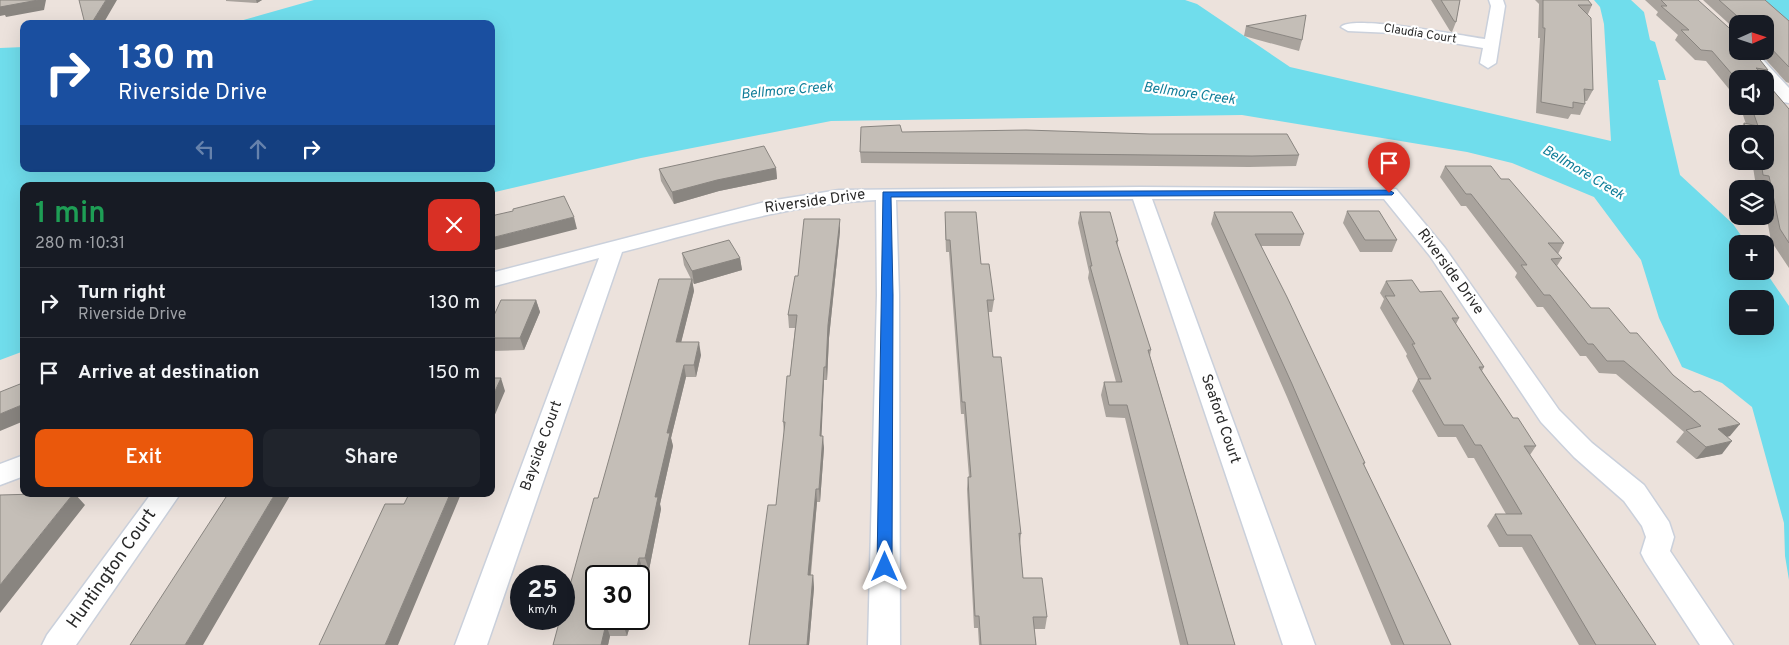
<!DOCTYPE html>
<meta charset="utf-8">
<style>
:root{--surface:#171b24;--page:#20242c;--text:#f1f3f6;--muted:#9ea1a6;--line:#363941;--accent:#ea580c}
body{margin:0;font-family:Overpass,sans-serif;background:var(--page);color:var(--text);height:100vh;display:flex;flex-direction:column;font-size:19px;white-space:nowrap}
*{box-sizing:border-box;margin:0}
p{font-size:16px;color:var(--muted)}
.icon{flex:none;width:28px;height:28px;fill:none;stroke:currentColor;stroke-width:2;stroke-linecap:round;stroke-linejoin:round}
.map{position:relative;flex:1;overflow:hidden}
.details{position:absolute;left:20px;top:182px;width:475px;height:315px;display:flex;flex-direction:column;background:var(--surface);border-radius:10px;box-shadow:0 5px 20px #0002}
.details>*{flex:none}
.banner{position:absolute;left:20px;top:20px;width:475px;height:152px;border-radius:10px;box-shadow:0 5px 20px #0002;background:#1a4fa0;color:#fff;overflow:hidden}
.needle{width:32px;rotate:87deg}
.controls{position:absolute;left:1729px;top:15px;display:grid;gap:10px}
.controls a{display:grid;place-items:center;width:45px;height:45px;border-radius:10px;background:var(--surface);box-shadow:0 5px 20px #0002;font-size:25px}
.speed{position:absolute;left:510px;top:565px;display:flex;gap:10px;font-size:25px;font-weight:700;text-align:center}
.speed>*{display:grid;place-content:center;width:65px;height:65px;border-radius:50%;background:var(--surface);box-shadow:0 5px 20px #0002;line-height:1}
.speed small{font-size:12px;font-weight:400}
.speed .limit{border:2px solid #111;border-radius:8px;background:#fff;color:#111}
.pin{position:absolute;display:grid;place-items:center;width:42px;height:42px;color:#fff;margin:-51px -21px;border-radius:50% 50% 50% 0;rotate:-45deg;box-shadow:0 0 5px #0007}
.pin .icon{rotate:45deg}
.me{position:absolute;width:55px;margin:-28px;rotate:0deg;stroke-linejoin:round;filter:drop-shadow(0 0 4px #0008)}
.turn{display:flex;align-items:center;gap:18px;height:105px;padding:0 15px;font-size:22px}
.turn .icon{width:65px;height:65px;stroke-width:2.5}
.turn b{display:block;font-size:35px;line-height:42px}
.lanes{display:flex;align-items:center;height:48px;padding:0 15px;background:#0003;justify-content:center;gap:25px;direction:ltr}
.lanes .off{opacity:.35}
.round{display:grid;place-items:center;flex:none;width:52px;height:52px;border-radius:10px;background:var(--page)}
.summary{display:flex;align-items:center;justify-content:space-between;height:85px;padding:0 15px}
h1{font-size:30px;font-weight:600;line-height:38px;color:#1e9e55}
.action{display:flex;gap:10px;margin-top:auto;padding:10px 15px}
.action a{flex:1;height:58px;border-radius:10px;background:var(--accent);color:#fff;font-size:20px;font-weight:600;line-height:58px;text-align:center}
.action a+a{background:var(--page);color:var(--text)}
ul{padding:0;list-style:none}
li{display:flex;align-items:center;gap:15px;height:70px;padding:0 15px;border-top:1px solid var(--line)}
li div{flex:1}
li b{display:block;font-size:19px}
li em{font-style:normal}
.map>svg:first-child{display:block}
.water{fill:#70ddec;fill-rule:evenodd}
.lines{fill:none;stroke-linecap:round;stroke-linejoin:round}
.street-casing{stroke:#cad0db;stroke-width:3}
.street{fill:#fff;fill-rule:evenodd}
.wall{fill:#a9a39d}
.shaded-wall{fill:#898580}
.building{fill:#c4beb7;stroke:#898580}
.route{fill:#1a73e8;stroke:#114b97}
.labels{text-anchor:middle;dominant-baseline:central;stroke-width:4.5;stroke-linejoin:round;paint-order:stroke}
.far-street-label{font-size:12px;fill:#2a2a2a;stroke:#fff}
.far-water-label{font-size:14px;font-style:italic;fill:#0f7d98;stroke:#fff}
.street-label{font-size:15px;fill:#2a2a2a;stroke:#fff}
.near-street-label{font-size:18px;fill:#2a2a2a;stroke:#fff}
</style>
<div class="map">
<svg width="1789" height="645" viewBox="0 0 1789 645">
<rect width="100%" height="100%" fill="#ece2dc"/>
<!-- water -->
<path class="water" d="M314,0H1185L1197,4L1290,67L1611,141L1604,24L1600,7L1594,0H1631L1644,12L1650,40L1655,42L1666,80H1658L1680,175L1733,224L1747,244H1738V271H1765L1789,306V580L1785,556L1784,523L1752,407L1722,383L1682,367L1659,318L1641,260L1594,197L1512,163L1467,152L1242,115L831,121L641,158L491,193V186H24V351L0,360V48L24,47V169H491V24H229ZM1738,299H1765V326H1738Z
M1760,0H1789V24Z"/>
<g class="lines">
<defs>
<path id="street" d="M1489,0H1503L1505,6L1496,63L1488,68L1480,63L1483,48L1393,33L1348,31L1341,27C1350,14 1464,36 1485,39L1491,6Z
M1739,51H1755L1789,88V103L1783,102Z
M1140,187L1396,189L1445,248L1559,410L1592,443L1644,485L1669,522L1674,537L1670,551L1733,645H1700L1645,561L1641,553L1646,537L1642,526L1624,501L1574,457L1541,422L1430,256L1384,199H1152L1315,645H1283L1133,199L896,200L899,295L900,645H868L877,295L876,200C789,204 706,230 622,252L487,645H455L599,258L491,287V273L769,201L839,190Z
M24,455V476L0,485V464Z
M151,494H180L76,645H42L47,635Z"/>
</defs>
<!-- street casing -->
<use href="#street" class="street-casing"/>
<!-- street -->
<use href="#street" class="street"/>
</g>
<!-- wall -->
<path class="wall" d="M226,0H262L257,3L226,1Z
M1431,0H1460L1456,22L1452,32L1450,31Z
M1535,0H1588L1592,5L1588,14L1593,90L1587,101H1585V104L1580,115L1571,114L1568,119L1536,113L1540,38H1538L1539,4Z
M1645,0H1698L1768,70L1764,76L1767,78L1765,81L1789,109V268L1771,241L1765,208V189H1761V187L1756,186L1752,161H1765V134H1738V138L1736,134L1744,123L1746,124L1740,106H1765V79H1738V100L1706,61L1695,60L1675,40L1678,35L1656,15L1658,12Z
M1703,0H1765L1789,21V83L1786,82L1758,51H1765V24H1738V32Z
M1246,26L1302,40L1299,51L1244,36Z
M902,132L1299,155L1296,166L1249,167L861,163L860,152Z
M1445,166L1501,179L1564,243L1558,254L1562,258L1557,266L1591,308L1630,333L1673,375L1730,436L1727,437L1722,454L1696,459L1676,442L1684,432L1616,374L1599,373L1586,356H1580L1543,307H1537L1515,277L1517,273L1466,206H1461L1440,177Z
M776,168L777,179L719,191L674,204L661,181L659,169Z
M1347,211L1397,240L1392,252H1360L1343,223Z
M945,212L981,264L994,300L992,312H988L993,357L1021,534L1020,544L1023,578L1047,617L1045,629H1034L1036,645H979L978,628H974L967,489L968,477H969L964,414H961L949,252H946L945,224Z
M1080,212L1118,241L1117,247L1151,350L1150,356L1235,645H1180L1125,418L1106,417L1101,395L1104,382H1116L1088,278L1089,272L1078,223Z
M1214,212L1304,234L1300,246H1261L1365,463L1364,465L1451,645H1391L1287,397L1211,224Z
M840,231L829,338L827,380H824L821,436L824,448L820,502H817L811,575H813L814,588L809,645H749L776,505L784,433L783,422L790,376L795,328H789L788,315L798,276Z
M682,253L740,258L742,270L694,284L692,281L694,291L681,342L701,355L696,377H686L671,438L673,446L660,504L661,509L649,570H643L596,619H632L627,636H610L608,645H553L598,498L691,279L684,265Z
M1386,281L1420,292L1459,318L1456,324L1484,367L1482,371L1513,418L1536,446L1530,455L1656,645H1579L1522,547H1499L1487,526L1495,514H1506L1474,458H1468L1456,437H1438L1412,391L1418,379L1406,356L1407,354L1380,308L1384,299L1380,293Z
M536,300L540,312L524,350L491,351V322Z"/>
<!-- shaded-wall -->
<path class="shaded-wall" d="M38,0H46L44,10L6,17L5,15L0,16V5Z
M106,0H117L103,24H91Z
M256,0H262L257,3Z
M776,168L777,179L719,191L674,204L672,192L717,180Z
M574,217L577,229L491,251V238Z
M840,219V231L829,338L827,380L826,367L828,325Z
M740,258L742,270L694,284L692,271Z
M692,279L694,291L678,355L676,342Z
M536,300L540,312L524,350L520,338Z
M699,342L701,355L696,377L694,365Z
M684,365L686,377L671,438L673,446L660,504L661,509L649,570L645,558L655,497L667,433Z
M824,367V380L821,448L820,436Z
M501,378L505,391L491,424V400Z
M24,404V421L0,431V414Z
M1740,424L1730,436L1708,441L1718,429Z
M823,436L824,448L820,502L819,489Z
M1732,441L1722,454L1696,459L1706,447Z
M816,489L817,502L809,588L808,575Z
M73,494H75L85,505L0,613V585Z
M275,494H291L203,645H185Z
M450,494H461L398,645H385Z
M639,558L643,570L639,587V576H635Z
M813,575L814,588L809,645H807Z
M625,619H632L627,636L623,624Z
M606,624L610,636L608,645H601Z"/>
<!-- building -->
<path class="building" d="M0,0H38L0,7Z
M79,0H106L91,24H85Z
M1441,0H1460L1456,22L1454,21Z
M1543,0H1588L1592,5H1578L1591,18L1593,90L1584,89L1585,104L1573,102V108L1541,102L1545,28H1543Z
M1661,0H1698L1738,36V51H1753L1768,70L1756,68L1767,78L1738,79V81L1712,51L1701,50L1681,30H1689L1661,6H1667Z
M1719,0H1765L1789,21V67L1765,42V24H1746Z
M1306,15L1302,40L1246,26Z
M1765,81L1789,109V243L1780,229L1769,176L1763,175L1761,161H1765V134H1747L1744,123L1758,126L1751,106H1765Z
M900,125L902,132L1026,130L1150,134H1287L1299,155L1252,156L860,152L861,127Z
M764,146L776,168L717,180L672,192L659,169Z
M1445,166H1491L1501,179H1509L1564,243H1548L1562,258L1551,259L1591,308H1609L1630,333H1637L1673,375L1694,392L1700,391L1740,424L1718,429L1732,441L1706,447L1686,430L1701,426L1624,361H1607L1593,344H1588L1550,295H1544L1521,265H1527L1471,194H1466Z
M564,196L574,217L491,238V216L513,211V209Z
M1347,211H1379L1397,240H1365Z
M945,212H976L981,264H989L994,300H987L993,357H1001L1021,534L1019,533L1023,578H1042L1047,617H1033L1036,645H981L979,616H975L968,477H971L965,402H962L950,240H946Z
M1080,212H1110L1118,241H1116L1151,350H1148L1235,645H1188L1127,405H1109L1104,382H1122L1090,266H1092Z
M1214,212H1292L1304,234H1255L1287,297L1365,463H1363L1451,645H1404L1292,384Z
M804,219H840L828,325L826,367H824L820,436H823L819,489H816L808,575H813L807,645H749L768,505H776L785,422H783L787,376H790L797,315H788L795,276H798Z
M729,240L740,258L692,271L682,253Z
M659,279H692L676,342H699L694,365H684L667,433H670L655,497H658L645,558H639L635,576H596V619H625L623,624H606L601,645H553L560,619H564V607L594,498H598L620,420Z
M1412,280L1420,292L1441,291L1459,318H1452L1484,367H1479L1513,418H1518L1536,446H1524L1656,645H1596L1531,535H1507L1495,514H1522L1481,445H1475L1463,425H1444L1418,379H1431L1412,344H1415L1385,296H1395L1386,281Z
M501,300H536L520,338H491V322Z
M491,378H501L491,400Z
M20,384L24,394V404L0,414V392Z
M36,494H73L0,585V495Z
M228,494H275L185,645H130Z
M409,494H450L385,645H319L385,504H404Z"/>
<!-- route -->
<path class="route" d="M1389,190L1394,193L1392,195L891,197L893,295L892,567L890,571L885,573L879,571L877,567L883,192Z"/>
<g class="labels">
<!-- far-street labels -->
<g class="far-street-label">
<text transform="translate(1420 34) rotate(9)">Claudia Court</text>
</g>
<!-- far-water labels -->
<g class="far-water-label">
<text transform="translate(787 91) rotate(-5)">Bellmore Creek</text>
<text transform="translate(1189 94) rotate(8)">Bellmore Creek</text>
<text transform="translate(1583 173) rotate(31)">Bellmore Creek</text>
</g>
<!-- street labels -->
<g class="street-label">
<text transform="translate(815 202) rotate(-8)">Riverside Drive</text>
<text transform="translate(1450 272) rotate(54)">Riverside Drive</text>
<text transform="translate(1220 419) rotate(71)">Seaford Court</text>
<text transform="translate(542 446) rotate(-70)">Bayside Court</text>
</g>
<!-- near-street labels -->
<g class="near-street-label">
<text transform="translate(112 569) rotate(-55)">Huntington Court</text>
</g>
</g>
</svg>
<div class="controls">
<a><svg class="needle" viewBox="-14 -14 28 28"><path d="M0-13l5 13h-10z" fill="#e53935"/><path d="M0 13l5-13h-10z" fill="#9ea1a6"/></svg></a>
<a><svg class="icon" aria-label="sound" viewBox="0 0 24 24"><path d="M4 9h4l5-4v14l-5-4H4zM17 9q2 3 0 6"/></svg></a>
<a><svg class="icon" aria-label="search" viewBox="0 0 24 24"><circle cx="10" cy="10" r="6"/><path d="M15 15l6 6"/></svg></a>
<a><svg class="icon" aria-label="layers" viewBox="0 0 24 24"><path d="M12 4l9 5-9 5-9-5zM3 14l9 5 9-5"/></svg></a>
<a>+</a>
<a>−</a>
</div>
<div class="speed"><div>25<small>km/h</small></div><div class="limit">30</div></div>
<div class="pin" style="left:1389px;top:193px;background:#d93025"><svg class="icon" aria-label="arrive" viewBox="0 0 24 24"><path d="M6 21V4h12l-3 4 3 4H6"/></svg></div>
<svg class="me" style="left:885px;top:567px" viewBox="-20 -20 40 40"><path d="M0-17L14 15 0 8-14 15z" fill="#1a73e8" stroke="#fff" stroke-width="4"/></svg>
<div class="banner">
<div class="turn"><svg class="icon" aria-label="right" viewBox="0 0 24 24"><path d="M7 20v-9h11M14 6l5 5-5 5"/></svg><div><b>130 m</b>Riverside Drive</div></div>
<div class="lanes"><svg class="icon off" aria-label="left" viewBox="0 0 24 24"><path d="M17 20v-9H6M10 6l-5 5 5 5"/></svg><svg class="icon off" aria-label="ahead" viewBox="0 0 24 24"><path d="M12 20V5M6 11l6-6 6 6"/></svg><svg class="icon" aria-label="right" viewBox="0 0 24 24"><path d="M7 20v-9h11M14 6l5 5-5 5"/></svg></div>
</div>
<section class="details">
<div class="summary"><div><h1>1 min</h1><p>280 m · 10:31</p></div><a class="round" style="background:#d93025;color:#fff"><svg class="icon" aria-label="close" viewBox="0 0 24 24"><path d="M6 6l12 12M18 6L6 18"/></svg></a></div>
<ul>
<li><svg class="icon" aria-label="right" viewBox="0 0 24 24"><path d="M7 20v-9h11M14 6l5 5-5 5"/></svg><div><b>Turn right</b><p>Riverside Drive</p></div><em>130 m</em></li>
<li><svg class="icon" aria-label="arrive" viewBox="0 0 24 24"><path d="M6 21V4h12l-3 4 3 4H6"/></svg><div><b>Arrive at destination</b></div><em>150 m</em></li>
</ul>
<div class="action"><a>Exit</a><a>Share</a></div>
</section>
</div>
